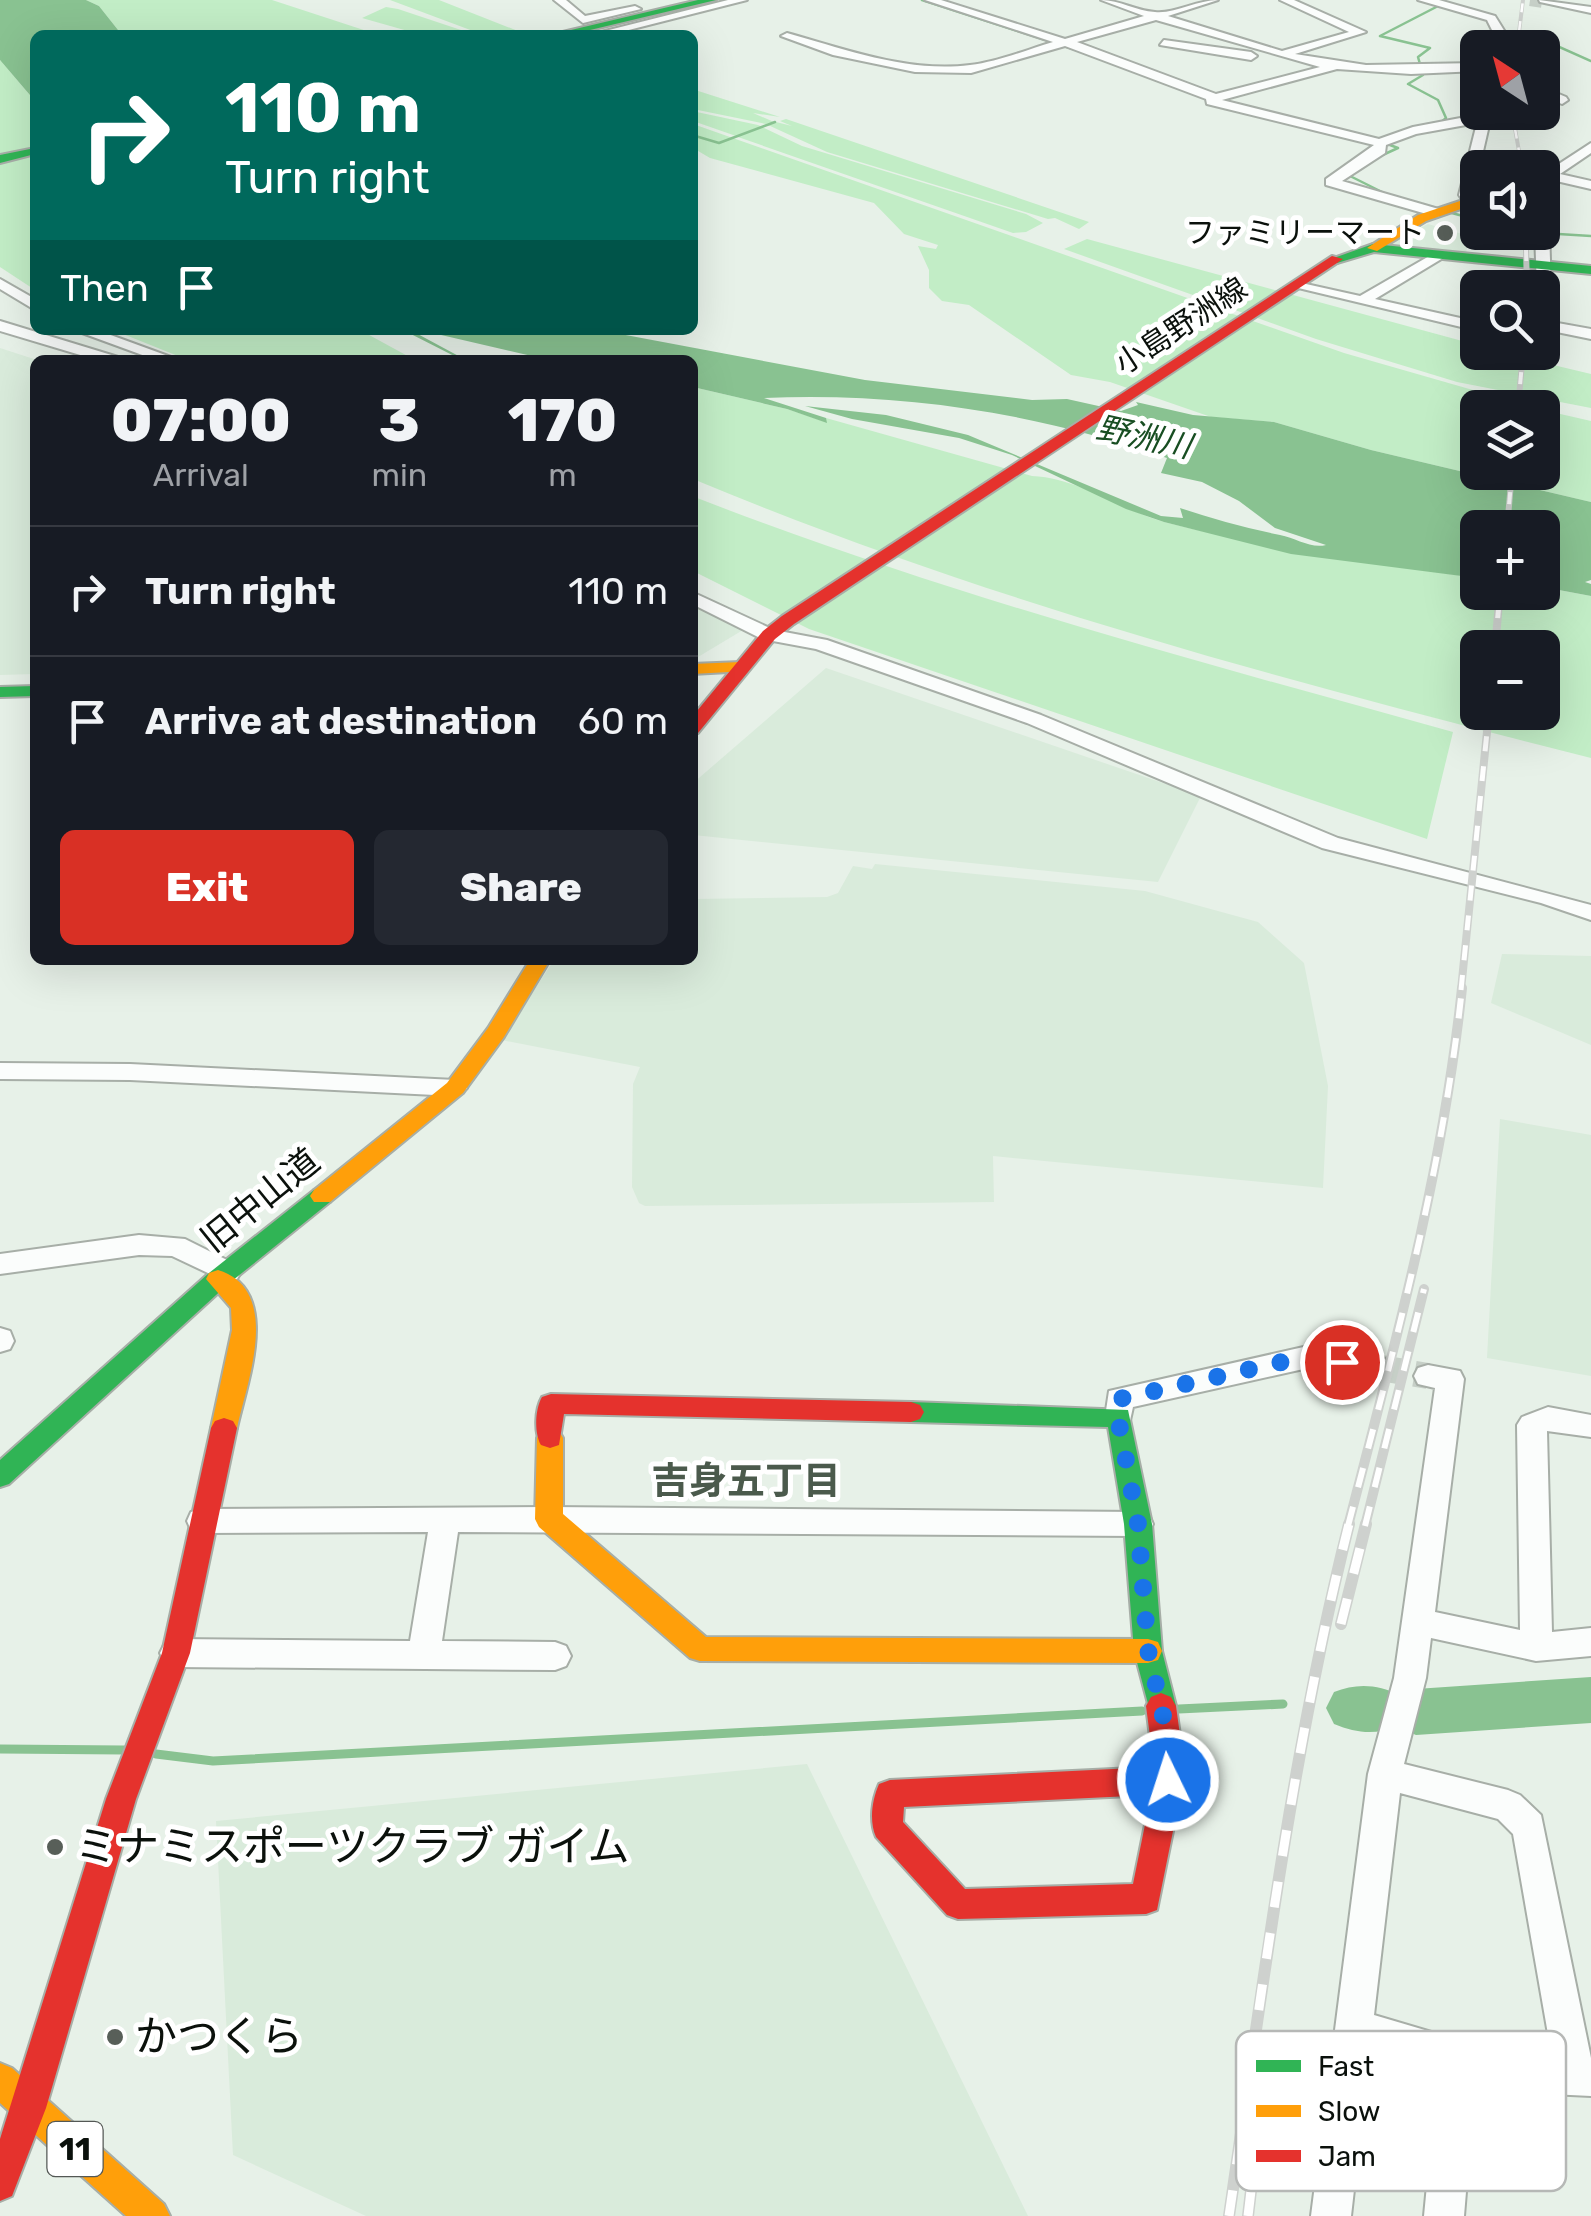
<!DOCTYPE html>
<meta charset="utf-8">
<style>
:root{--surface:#171b24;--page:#242831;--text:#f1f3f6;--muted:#9ea1a6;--line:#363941;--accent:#d93025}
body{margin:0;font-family:Rubik,"Noto Sans JP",sans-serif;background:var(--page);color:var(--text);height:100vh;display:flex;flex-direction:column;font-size:38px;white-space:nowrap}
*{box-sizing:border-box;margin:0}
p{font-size:32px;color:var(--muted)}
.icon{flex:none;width:55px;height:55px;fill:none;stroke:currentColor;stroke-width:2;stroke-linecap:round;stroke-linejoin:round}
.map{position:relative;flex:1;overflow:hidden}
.sheet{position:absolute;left:30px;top:355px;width:668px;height:610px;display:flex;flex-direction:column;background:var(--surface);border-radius:15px;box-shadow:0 10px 40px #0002}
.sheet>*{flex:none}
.guide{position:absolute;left:30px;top:30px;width:668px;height:305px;border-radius:15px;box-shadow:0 10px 40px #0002;background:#00695c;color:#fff;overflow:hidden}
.needle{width:65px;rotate:324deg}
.buttons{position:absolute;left:1460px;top:30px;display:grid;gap:20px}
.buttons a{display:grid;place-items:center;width:100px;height:100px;border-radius:15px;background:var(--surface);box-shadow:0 10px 40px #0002;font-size:50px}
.pin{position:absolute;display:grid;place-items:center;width:85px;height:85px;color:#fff;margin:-42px;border:5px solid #fff;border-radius:50%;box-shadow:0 2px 10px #0007}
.me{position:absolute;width:110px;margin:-55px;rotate:356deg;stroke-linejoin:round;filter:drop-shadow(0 0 8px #0008)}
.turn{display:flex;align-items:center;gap:35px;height:210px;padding:0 30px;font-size:45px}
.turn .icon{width:130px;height:130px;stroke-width:2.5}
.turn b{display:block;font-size:70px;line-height:85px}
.then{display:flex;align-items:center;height:95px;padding:0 30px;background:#0003;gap:20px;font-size:38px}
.eta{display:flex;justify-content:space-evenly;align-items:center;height:170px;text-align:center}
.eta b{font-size:60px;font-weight:800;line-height:70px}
.primary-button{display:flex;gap:20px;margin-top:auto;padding:20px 30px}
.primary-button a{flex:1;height:115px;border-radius:15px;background:var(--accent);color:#fff;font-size:40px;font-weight:800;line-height:115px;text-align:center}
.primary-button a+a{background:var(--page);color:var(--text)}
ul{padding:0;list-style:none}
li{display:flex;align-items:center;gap:30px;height:130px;padding:0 30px;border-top:2px solid var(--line)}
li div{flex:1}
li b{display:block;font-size:38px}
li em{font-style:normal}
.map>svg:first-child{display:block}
.built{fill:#d9ebdb}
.green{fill:#c2edc6;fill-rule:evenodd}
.water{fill:#89c291}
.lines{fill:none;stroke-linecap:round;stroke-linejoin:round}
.stream-far1{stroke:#89c291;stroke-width:2.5}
.stream{stroke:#89c291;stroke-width:9}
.river{fill:#89c291;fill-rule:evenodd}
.street-tunnel-far1{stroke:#c6cfc7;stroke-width:12;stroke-dasharray:12 6;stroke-linecap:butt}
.street-tunnel{stroke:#c6cfc7;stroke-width:26;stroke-dasharray:26 14;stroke-linecap:butt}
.street-casing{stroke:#a7aea7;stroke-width:4}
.fast-casing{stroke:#a7aea7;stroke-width:4}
.slow-casing{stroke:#a7aea7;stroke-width:4}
.jam-casing{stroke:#a7aea7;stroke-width:4}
.street{fill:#fbfdfc;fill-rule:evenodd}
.fast{fill:#30b455;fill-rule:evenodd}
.slow{fill:#ff9f0a;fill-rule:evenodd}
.jam{fill:#e5322d;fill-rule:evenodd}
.rail-far4-casing{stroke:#ced1ce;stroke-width:4}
.rail-far3-casing{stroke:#ced1ce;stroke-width:6}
.rail-far2-casing{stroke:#ced1ce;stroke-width:8}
.rail-far1-casing{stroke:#ced1ce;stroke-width:10}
.rail-casing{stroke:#ced1ce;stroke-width:12}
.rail-far4{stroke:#fff;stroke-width:2.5;stroke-dasharray:9;stroke-linecap:butt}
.rail-far3{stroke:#fff;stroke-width:4;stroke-dasharray:12;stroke-linecap:butt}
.rail-far2{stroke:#fff;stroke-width:5;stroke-dasharray:15;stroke-linecap:butt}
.rail-far1{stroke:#fff;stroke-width:6;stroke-dasharray:20;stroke-linecap:butt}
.rail{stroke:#fff;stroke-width:9;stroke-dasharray:26;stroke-linecap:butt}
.route{stroke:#1a73e8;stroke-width:18;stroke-dasharray:0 32.4}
.poi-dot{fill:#585f59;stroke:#fff;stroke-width:4}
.labels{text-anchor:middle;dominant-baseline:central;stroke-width:10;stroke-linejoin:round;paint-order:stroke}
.far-poi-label{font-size:30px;fill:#0b110c;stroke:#fff;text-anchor:end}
.far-street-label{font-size:30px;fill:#0b110c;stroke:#fff}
.far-water-label{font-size:32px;font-style:italic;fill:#184e22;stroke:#fff}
.shield{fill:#fff;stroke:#545855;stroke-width:2.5}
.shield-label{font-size:32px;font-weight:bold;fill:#0b110c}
.street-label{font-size:35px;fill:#0b110c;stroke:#fff}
.neighbourhood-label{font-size:38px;font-weight:bold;fill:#4b5a4c;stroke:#fff}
.near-poi-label{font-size:42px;fill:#0b110c;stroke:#fff;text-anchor:start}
.key{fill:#fff;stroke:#b6b8b6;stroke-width:2.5}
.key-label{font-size:28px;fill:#0b110c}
</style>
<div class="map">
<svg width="1591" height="2216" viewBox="0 0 1591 2216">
<rect width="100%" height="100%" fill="#e7f1e8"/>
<!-- built -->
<path class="built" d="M1428,224L1469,236L1466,253L1394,246L1391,242Z
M0,348L37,360L35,674L0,675Z
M693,603L748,627L693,660Z
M826,668L1201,796L1158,882L693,835L692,784Z
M875,864L1145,891L1258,922L1304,963L1328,1086L1323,1188L993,1156L994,1202L645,1206L639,1203L632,1187L633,1084L640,1067L501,1040L554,960H692L693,899L827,897L838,893L853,866L872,869Z
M1502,954L1591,956V1045L1491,1003Z
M1500,1119L1591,1135V1376L1487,1358Z
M807,1764L1028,2216H366L233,2155L216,1821Z"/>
<!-- green -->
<path class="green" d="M86,0H272L379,35H122L99,6Z
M390,0H439L523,33L473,31Z
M386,7L398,9L476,35H422L362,18Z
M0,60L35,101V290L0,267Z
M692,89L780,117L753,113L774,122L766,124L693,109Z
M692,111L758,125L802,146L1026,214L1043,223L1026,232L1013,233L738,137L759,127L736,136L693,121Z
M786,119L1089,222L1079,229L1055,218L1048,219L827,152L768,125L776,122L792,126L780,121Z
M693,124L1344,353L1532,407L1478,408V472H1542L1543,410L1591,421V502L1371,450L1274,422L1211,417L1110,382L1071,375L969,305L942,301L929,288V270L918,246L936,249L938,245L904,234L874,203L710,158L693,148Z
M1087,239L1477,345L1478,352L1503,353L1591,374V408L1457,382L1316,339L1064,249Z
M113,330H360L415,360H188Z
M693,387L787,409L826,422V418L1032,476C1081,478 1121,511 1168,523C1269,548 1374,563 1477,578L1478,592H1542L1543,587L1591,596V758C1287,681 983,600 693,479ZM1478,648H1542V712H1478Z
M692,496C940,593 1197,661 1453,732L1427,839L809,629L693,571Z"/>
<!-- water -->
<path class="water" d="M0,0H86L99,6L122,35H35V101L0,60Z
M403,330H599L865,380L1032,400L1067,399L1121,411L1138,405L1136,402L1193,415L1274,422L1371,450L1591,502V580L1585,582L1591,584V596L1543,587L1542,528H1478L1477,578L1291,554L1164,522L1126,509L1012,455L959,438L852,419L805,406L886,415L968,435L1161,516L1183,518L1180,508C1213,519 1246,528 1280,535C1296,538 1311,549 1326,545L1275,528L1239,501L1202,482L1161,473L1167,458C1036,413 902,392 764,398L826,418L827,423L787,409L693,387L692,360H549L424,331L414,332L466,360H462Z"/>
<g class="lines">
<!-- stream-far1 -->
<path class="stream-far1" d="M922,0L1073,49
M1454,5L1494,18
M1528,33L1591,61
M1430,48L1380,36L1442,4
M1430,48L1418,57L1423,75L1408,84L1438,100L1446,118L1439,124
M692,135L719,143L775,122
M1376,158L1398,148L1382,142
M1353,174L1350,176L1388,195
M1448,212L1478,220
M1542,233L1591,236"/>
<!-- stream -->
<path class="stream" d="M1179,1709L1283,1704
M0,1749L124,1750
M156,1754L213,1761L1142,1711"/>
<!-- river -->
<path class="river" d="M1591,1677V1723L1416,1735L1397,1727C1374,1735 1356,1733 1334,1724L1326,1708L1334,1692C1356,1683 1378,1684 1399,1695L1416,1689Z"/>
<!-- street-tunnel-far1 -->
<path class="street-tunnel-far1" d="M1530,0L1544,2"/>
<!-- street-tunnel -->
<path class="street-tunnel" d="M1375,1367L1428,1376"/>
<defs>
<path id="street" d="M554,0H566L585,16L635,6L641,9L583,23Z
M728,0H747L609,35L601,32Z
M925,0H941L1065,39L1144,16L1101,0C1120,0 1136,11 1155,12C1175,14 1197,0 1218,0L1168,16L1282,51L1349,32L1280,0H1294L1366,32L1295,54L1366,65L1478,63V71L1411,74L1337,69L1222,100L1379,139L1413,127L1492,112L1473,195L1477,201L1465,204L1459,195L1477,123L1416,134L1386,145L1385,153L1342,181L1442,210L1444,213L1437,217L1326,185V179L1374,145L1207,104L1206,99L1065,46L971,73L915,72L833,55L781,36L787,33C845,49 908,73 970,65C997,62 1026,50 1053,42ZM1156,20L1320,67L1216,94L1077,42Z
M1418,0H1439L1495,16L1505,32L1503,48H1491L1493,32L1487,20Z
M1539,0L1591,7V13L1540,2Z
M1164,40L1251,52L1257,56L1251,60L1160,45Z
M1542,87L1566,97L1568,100L1562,104L1542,96Z
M1591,143V153L1560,174L1591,181V189L1552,180L1542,185V175Z
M1542,225L1549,229L1552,322L1591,329V339L1542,329V288H1537L1535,232H1542Z
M1438,251L1445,255L1443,258L1375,299L1478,322V331L1290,286L1297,282L1360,296Z
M0,279L35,299V310L0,289Z
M0,321L118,357L121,360H97L0,331Z
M74,330H97L179,360H156Z
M692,592L774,630L827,640L1041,715L1338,838L1591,905V920L1541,903L1322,848L1027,723L816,649L762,639L692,604Z
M0,1063L130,1064L455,1080L467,1088L455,1096L130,1080L0,1079Z
M139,1235L185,1239L237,1265L241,1272L237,1279L227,1282L172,1256L139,1255L0,1274V1254Z
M0,1328L10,1331L14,1341L10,1349L0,1352Z
M1308,1346L1375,1356L1385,1359L1389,1367L1385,1375L1375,1378L1308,1368L1133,1407L1129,1425L1119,1428L1109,1425L1105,1417L1109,1391Z
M1428,1365L1460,1371L1464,1379L1435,1612L1520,1630L1517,1425L1522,1417L1548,1407L1591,1415V1437L1547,1431L1552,1632L1591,1628V1656L1536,1661L1431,1638L1426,1678L1404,1764L1508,1790L1520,1795L1541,1815L1591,2058V2096L1506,2092L1475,2082L1464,2216H1424L1438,2071L1370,2050L1351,2216H1311L1368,1774L1394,1678L1435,1388L1418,1384L1414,1376L1418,1368ZM1400,1793L1498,1819L1513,1834L1552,2057L1506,2054L1374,2015Z
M549,1507L1138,1512L1149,1515L1153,1524L1149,1533L1138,1536L458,1532L442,1641L555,1642L566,1646L571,1656L566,1666L555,1670L176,1667L165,1663L160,1653L165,1643L176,1639L410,1641L428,1532L202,1533L191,1530L187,1521L191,1512L202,1509Z"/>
<path id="fast" d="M698,0H716L569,35H550Z
M35,148V154L0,163V155Z
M1373,244L1591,266V274L1374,252L1337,263L1331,259Z
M35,686V696L0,697V687Z
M322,1188L330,1190L334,1196L330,1202L227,1285L9,1484L0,1487V1460L209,1273L314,1190Z
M911,1402L1128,1410L1152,1524L1162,1651L1176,1706L1171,1715L1161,1719L1151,1715L1134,1651L1124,1524L1108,1427L911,1422L902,1419L898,1412L902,1405Z"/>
<path id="slow" d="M1478,195V203L1426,221L1377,251L1367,248L1418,215Z
M741,662L747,663V671L692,674V664Z
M530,960H550L504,1037L463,1093L330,1202H314L310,1196L314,1190L447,1083L488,1028Z
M218,1270C283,1290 247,1382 237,1428L233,1435L224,1438L215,1435L211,1428L232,1330L231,1308L206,1279L209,1273Z
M550,1428L559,1431L563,1438V1514L706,1637L1148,1639L1158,1642L1162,1651L1158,1660L1148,1663L700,1661L690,1658L539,1527L535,1519L537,1438L541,1431Z
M0,2063L12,2068L164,2204L170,2216H126L0,2103Z"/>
<path id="jam" d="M1332,256L1343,259L794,624L775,639L698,733L692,734V717L763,631L782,616Z
M551,1394L911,1402L920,1405L924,1412L920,1419L911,1422L564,1414L559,1445L550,1448L541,1445C534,1433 535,1409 542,1397Z
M224,1418L233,1421L237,1428L190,1653L136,1799L46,2108L12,2196L0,2201V2139L106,1799L162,1653L211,1428L215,1421Z
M1161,1693L1171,1697L1176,1706L1185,1772L1157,1910L1146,1914L958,1919L947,1915L876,1837C869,1821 872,1800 879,1784L890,1780L1154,1767L1146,1706L1151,1697ZM1151,1795L1133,1884L965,1889L903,1822L904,1807Z"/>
</defs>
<!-- street casing -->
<use href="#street" class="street-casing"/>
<!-- fast casing -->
<use href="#fast" class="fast-casing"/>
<!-- slow casing -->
<use href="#slow" class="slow-casing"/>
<!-- jam casing -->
<use href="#jam" class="jam-casing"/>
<!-- street -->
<use href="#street" class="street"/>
<!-- fast -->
<use href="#fast" class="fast"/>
<!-- slow -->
<use href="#slow" class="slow"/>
<!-- jam -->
<use href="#jam" class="jam"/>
<defs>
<path id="rail-far4" d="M1517,48L1523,0
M1512,112L1522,168
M1525,232L1526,252"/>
<path id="rail-far3" d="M1526,249L1527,288
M1518,408L1523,352
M1507,528L1512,472"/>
<path id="rail-far2" d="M1495,648L1500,592
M1461,990L1489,712"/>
<path id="rail-far1" d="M1348,1526C1394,1348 1443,1171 1462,988
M1365,1526L1424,1289"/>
<path id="rail" d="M1341,1624L1366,1524
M1229,2216C1263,1985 1292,1751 1349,1524
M1248,2216L1265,2072"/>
</defs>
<!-- rail-far4 casing -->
<use href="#rail-far4" class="rail-far4-casing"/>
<!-- rail-far3 casing -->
<use href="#rail-far3" class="rail-far3-casing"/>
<!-- rail-far2 casing -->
<use href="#rail-far2" class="rail-far2-casing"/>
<!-- rail-far1 casing -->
<use href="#rail-far1" class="rail-far1-casing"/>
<!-- rail casing -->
<use href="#rail" class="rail-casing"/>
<!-- rail-far4 -->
<use href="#rail-far4" class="rail-far4"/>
<!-- rail-far3 -->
<use href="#rail-far3" class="rail-far3"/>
<!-- rail-far2 -->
<use href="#rail-far2" class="rail-far2"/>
<!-- rail-far1 -->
<use href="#rail-far1" class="rail-far1"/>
<!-- rail -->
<use href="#rail" class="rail"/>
</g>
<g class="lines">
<!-- route -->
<path class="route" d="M1168,1780L1164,1720L1148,1650L1138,1524L1118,1418L1119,1399L1308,1356L1342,1362"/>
</g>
<!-- markers -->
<g class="poi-dot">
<circle cx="1445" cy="233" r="10"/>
<circle cx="55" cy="1847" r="10"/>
<circle cx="115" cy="2037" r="10"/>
</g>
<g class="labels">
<!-- far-poi labels -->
<g class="far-poi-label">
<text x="1425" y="233">ファミリーマート</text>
</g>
<!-- far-street labels -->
<g class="far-street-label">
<text transform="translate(1181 326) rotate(-33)">小島野洲線</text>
</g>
<!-- far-water labels -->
<g class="far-water-label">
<text transform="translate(1144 437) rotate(12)">野洲川</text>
</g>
<!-- shield labels -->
<rect class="shield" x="47.5" y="2122" width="55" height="54" rx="8"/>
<g class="shield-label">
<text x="75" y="2149">11</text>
</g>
<!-- street labels -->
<g class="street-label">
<text transform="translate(260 1200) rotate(-39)">旧中山道</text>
</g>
<!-- neighbourhood labels -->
<g class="neighbourhood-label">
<text x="746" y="1481">吉身五丁目</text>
</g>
<!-- near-poi labels -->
<g class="near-poi-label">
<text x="75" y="1847">ミナミスポーツクラブ ガイム</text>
<text x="135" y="2037">かつくら</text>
</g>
</g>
<!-- legend -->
<rect x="1236" y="2031" width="330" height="160" rx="15" class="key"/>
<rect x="1256" y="2060" width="45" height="12" fill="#30b455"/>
<rect x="1256" y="2105" width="45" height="12" fill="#ff9f0a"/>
<rect x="1256" y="2150" width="45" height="12" fill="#e5322d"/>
<g class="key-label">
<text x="1318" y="2076">Fast</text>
<text x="1318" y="2121">Slow</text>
<text x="1318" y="2166">Jam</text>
</g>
</svg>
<div class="buttons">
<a><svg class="needle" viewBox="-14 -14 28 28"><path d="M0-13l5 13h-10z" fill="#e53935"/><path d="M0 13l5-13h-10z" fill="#9ea1a6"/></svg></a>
<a><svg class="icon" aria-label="sound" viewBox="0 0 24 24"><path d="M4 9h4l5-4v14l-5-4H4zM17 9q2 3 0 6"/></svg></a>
<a><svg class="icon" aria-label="search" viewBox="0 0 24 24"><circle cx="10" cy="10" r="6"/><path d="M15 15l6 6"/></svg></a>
<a><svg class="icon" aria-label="layers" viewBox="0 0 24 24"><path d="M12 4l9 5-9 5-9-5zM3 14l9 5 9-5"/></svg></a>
<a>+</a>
<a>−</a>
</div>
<div class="pin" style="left:1342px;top:1362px;background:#d93025"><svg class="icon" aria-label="arrive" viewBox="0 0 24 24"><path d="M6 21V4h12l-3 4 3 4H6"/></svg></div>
<svg class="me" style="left:1168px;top:1780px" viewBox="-20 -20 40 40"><circle r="17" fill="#1a73e8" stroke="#fff" stroke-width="3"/><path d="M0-11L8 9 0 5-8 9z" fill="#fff"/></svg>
<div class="guide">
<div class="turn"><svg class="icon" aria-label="right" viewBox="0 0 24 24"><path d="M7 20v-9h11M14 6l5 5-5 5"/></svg><div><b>110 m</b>Turn right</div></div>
<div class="then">Then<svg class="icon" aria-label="arrive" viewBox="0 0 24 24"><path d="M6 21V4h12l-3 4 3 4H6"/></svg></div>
</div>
<section class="sheet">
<div class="eta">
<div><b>07:00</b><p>Arrival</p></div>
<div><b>3</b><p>min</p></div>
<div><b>170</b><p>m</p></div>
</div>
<ul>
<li><svg class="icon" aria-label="right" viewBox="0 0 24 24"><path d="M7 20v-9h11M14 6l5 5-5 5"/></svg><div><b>Turn right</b></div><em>110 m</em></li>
<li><svg class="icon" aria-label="arrive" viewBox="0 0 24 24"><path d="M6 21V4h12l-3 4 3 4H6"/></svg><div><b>Arrive at destination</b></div><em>60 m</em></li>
</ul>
<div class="primary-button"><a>Exit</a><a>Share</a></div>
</section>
</div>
